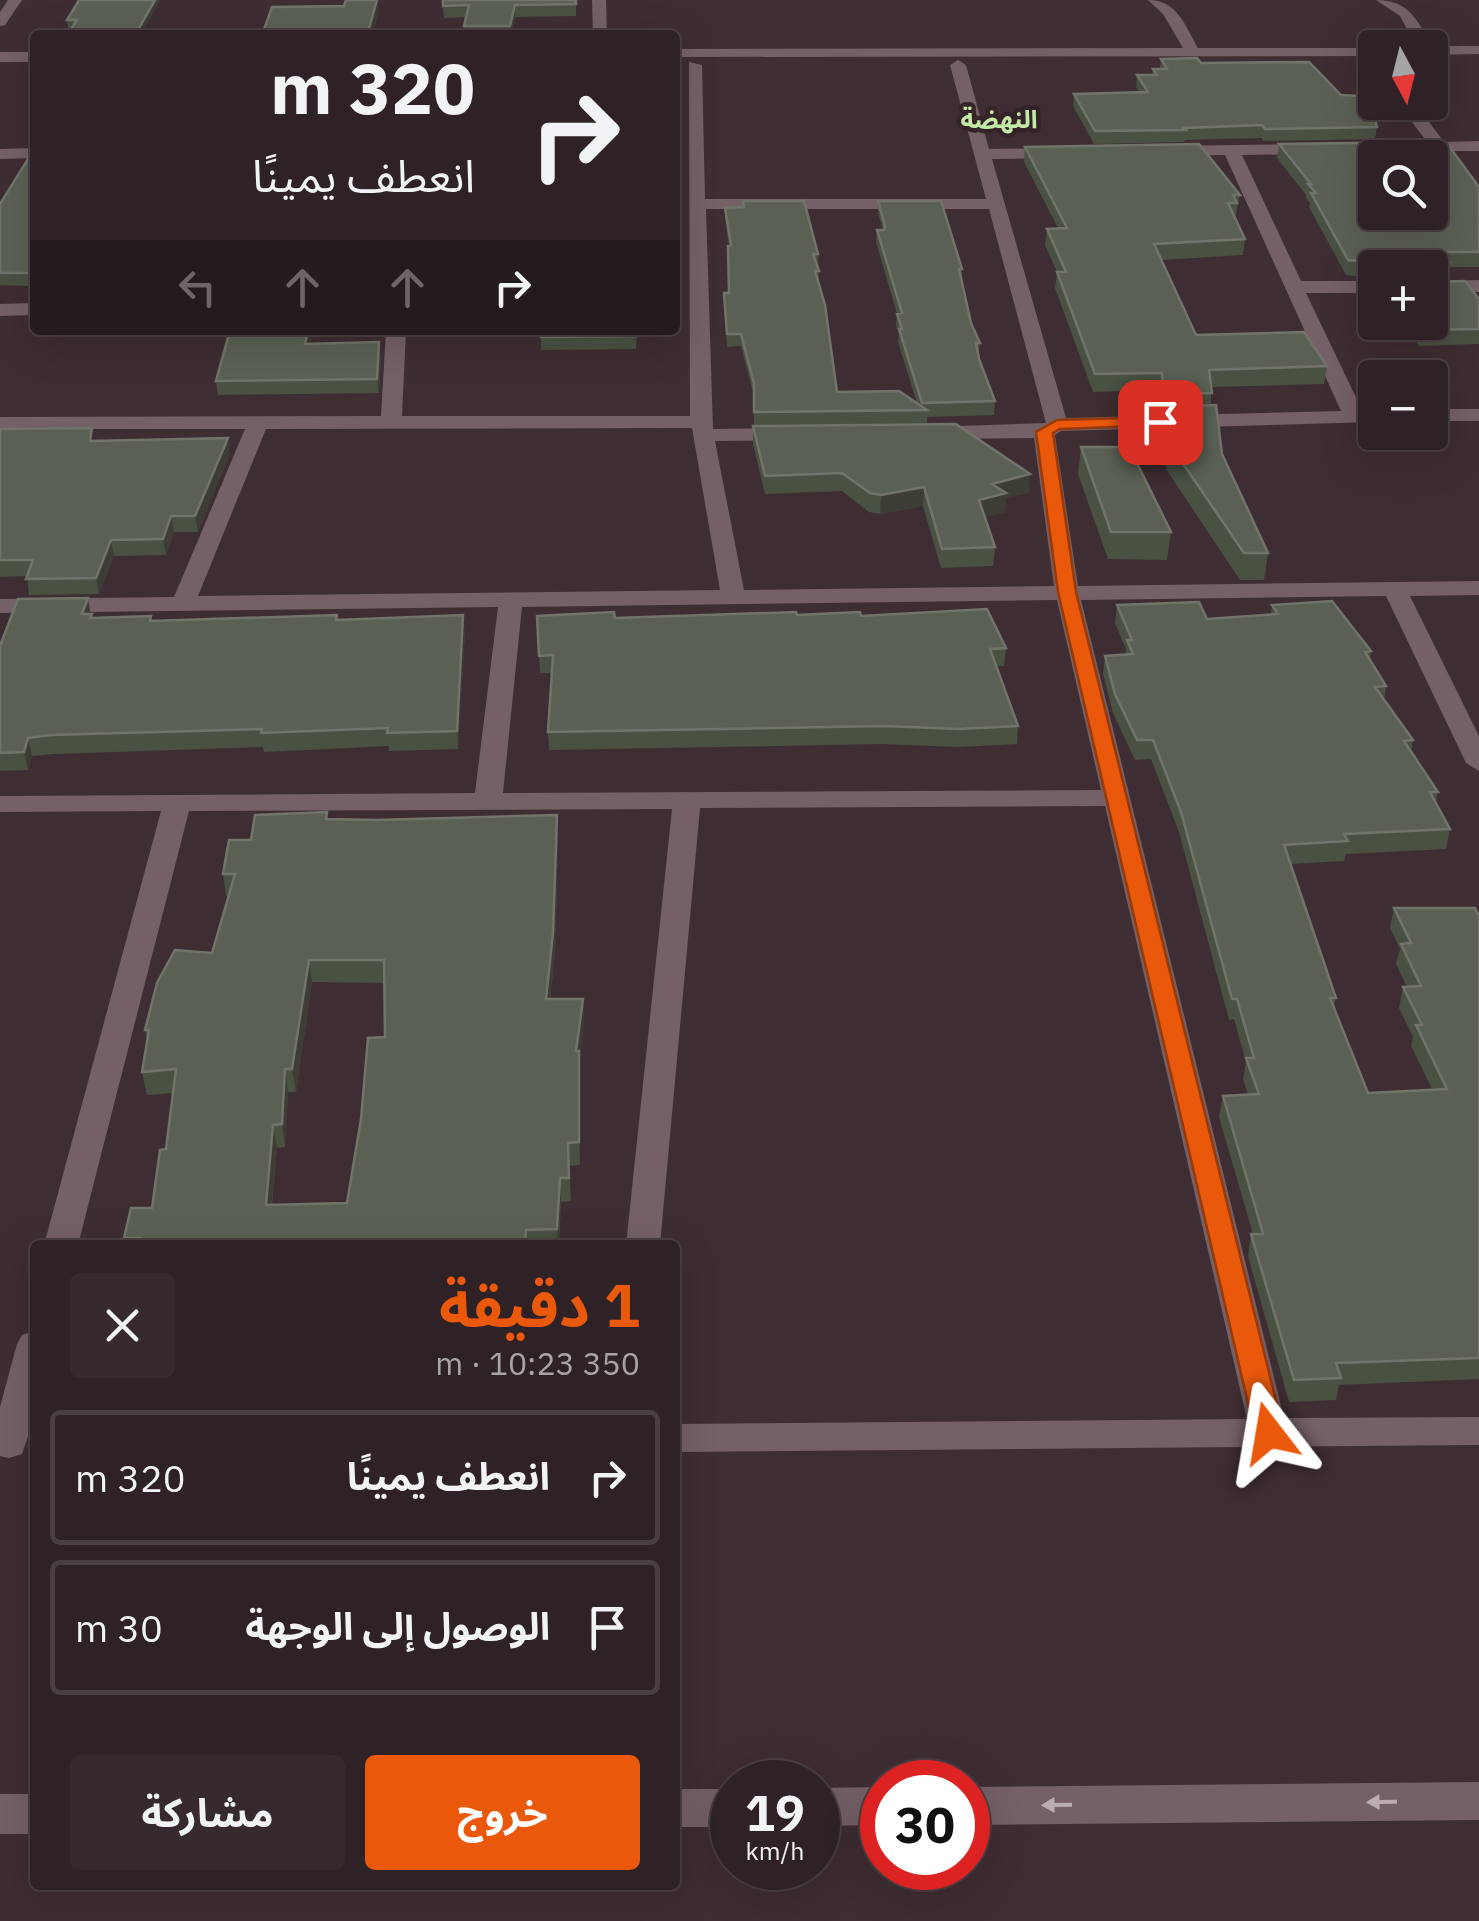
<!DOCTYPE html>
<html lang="ar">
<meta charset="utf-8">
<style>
:root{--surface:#2e2226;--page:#362a2e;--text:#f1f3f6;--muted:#a7a4a7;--line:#493f43;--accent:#ea580c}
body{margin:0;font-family:"IBM Plex Sans","Noto Sans Arabic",sans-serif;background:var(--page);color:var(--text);direction:rtl;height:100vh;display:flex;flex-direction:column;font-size:38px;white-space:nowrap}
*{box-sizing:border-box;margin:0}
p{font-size:32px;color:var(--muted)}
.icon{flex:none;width:55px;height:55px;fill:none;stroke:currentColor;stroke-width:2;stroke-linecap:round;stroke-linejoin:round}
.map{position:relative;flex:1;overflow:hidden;direction:ltr}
.sheet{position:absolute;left:30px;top:1240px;width:650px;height:650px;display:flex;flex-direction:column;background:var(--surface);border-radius:10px;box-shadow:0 10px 40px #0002,0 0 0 2px var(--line);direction:rtl}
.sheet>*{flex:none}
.banner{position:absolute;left:30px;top:30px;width:650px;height:305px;border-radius:10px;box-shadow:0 10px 40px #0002,0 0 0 2px var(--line);direction:rtl;background:#2e2226;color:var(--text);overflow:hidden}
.needle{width:65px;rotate:173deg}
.buttons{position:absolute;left:1358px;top:30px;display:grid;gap:20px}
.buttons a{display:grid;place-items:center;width:90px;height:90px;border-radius:10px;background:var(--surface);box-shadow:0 10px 40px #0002,0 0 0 2px var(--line);font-size:50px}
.speed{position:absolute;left:710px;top:1760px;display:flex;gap:20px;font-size:50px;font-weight:700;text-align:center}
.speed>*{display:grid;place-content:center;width:130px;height:130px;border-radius:50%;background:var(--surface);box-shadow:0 10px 40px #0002,0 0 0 2px var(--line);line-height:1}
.speed small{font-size:25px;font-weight:400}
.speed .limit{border:15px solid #d22;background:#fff;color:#111}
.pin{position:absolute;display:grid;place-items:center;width:85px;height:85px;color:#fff;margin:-42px;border-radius:20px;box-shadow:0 5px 15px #0006}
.me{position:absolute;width:110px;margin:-55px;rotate:346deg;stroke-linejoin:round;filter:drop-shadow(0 0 8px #0008)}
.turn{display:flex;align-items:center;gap:35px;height:210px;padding:0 40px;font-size:45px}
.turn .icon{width:130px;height:130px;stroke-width:2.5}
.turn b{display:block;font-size:70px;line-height:85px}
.lanes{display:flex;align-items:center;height:95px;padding:0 40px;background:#0003;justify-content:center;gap:50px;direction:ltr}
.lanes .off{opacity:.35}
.round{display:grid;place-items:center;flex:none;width:105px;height:105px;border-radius:10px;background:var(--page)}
.summary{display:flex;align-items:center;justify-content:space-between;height:170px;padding:0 40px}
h1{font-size:60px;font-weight:700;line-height:75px;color:var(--accent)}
.button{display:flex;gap:20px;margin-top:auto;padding:20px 40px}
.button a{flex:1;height:115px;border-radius:10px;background:var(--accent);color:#fff;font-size:40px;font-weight:700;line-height:115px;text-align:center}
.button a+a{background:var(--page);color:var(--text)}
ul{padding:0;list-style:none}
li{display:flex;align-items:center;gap:30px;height:135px;margin:0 20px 15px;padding:0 20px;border:5px solid var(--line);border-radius:10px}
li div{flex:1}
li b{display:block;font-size:38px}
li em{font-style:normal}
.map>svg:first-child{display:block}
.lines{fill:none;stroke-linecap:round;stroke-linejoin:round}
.minor{fill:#746066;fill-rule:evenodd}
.wall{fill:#495143;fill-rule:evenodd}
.shaded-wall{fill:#3d3c35}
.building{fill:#5a6054;stroke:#71746a;stroke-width:2.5;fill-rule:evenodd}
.oneway{fill:#baacb0}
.route{fill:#ea580c;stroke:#983908;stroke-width:2.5}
.labels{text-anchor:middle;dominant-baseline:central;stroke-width:9;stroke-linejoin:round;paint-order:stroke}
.far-neighbourhood-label{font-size:25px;font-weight:bold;fill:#c3eaa6;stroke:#342328}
</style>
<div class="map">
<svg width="1479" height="1921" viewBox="0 0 1479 1921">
<rect width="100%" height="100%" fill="#3e2d32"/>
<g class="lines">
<!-- minor -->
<path class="minor" d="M8,0H22L5,25L0,26V12Z
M592,0H606L607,35H593Z
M1148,0C1177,0 1185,25 1198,48H1375V56L675,57V49L1183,48L1163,14Z
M1376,0C1409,0 1417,20 1432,46H1479V54L1430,55V48H1417L1400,16Z
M0,52H35V62H0Z
M958,60L966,65L989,149L1063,148L1071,153L1063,158L992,159L1066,418L1341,411L1225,155L1164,156L1156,151L1164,146L1318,144L1326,149L1318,154L1242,155L1301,281H1375V293H1306L1362,410H1375V422L1061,431L1055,435L1078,586L1479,581V595L1410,596L1479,736V771L1466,763L1386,596L1081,600L1284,1418L1479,1417V1445L675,1452V1424L1247,1419L1105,806L700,808L660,1245H626L672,809L189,811L78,1245H44L161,811L0,812V796L475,793L498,607L0,613V599L174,597L245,429H0V417L381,416L386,330H406L402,416H690L689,62L702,65L705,199H986L950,65ZM706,209H989L1046,423L930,427L919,433L930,439L1034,438L1054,586L744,590L715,441L794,440L805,434L794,428L713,429ZM692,428L720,590L198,596L266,429ZM1057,600L1101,790L503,793L522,607Z
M1397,102H1414L1444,142L1479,141V151H1403V143L1427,142Z
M35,148V158L0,159V149Z
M1479,280V292L1430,293V281Z
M35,303V315L0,316V304Z
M1430,409H1479V421H1430Z
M35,1331V1416L22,1454L9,1458L0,1456V1407L17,1344L22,1335Z
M1479,1782V1820L968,1825V1787Z
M882,1787V1825L818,1826V1788Z
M675,1789H732V1827H675Z
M0,1794H35V1834H0Z"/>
</g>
<!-- wall -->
<path class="wall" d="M79,0H160L141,35H71L70,31L72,28H68L67,20Z
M442,0H576V16L515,17L511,35H464V26L466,17L444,18Z
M1161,59L1201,63L1341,95L1377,127L1375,139L1263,141L1261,138L1185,140L1184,142L1094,144L1073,106L1074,94L1140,92L1136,87L1137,75H1152L1153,69H1160Z
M1279,144L1479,187V267H1449L1447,277L1430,278V268H1375V278L1346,275L1309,207L1310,203L1306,198V195L1277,158Z
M1025,147L1240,195L1235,218L1245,239L1243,255L1161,260L1196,335L1327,366L1324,384L1211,387V405L1222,454L1268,553L1264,580H1240L1166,469L1163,432L1165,412H1161L1160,390L1093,392L1055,288L1057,272L1045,245L1047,229L1058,228L1024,162Z
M35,151V286L0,285V204Z
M743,201L818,254L819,283L837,392L917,403L898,342L899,333L896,326L897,314L876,242L877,230H883L878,213V201L962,269L961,281L971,323L980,343L978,356L995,401L994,415L927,417V423L754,425V396L741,346L727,347L724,305L729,293V246L725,219V208L743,207Z
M1433,282L1479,299V344L1419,346L1402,322H1430Z
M637,330L636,349L541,350V337Z
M379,342L381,356L379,393L218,395L216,381L310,343Z
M753,426L1029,492L1006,498L1005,512L984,517L995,547L993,566L941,568L923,506L880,514L869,512L842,491L765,494L753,444Z
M0,429L95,441L230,453L198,532H174L166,555L114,556L99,594L29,595L27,576L0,577Z
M1081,447L1171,532L1167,560L1108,559L1078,474Z
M1117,605L1207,619L1271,614L1272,605L1371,651L1370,660L1386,686L1384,700L1413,740L1411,752L1438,792L1436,802L1450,829L1446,849L1346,854L1344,861L1290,864L1336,998L1334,1007L1368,1093L1432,1089L1411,1046L1413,1037L1399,1008L1403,987H1407L1396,964L1400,949L1390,928L1394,908L1479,916V1379L1339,1385L1336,1400L1289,1402L1248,1256L1251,1234H1253L1219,1117L1223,1096L1248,1095L1243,1079L1246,1062L1234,1019L1229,1020L1179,832L1151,759L1135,760L1113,713L1103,674L1105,656L1125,655L1126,649L1115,623Z
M91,614L93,618L152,621L338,620L465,632L458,749L389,751V746L264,752L263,747L54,754L32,756L28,770L0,771V646Z
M797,615L861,616L1006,648L1004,666H996L1018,726L1017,744L958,747L883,744L549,750L548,732L552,673H540L537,616L615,618Z
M557,815L558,837L555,955L550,999H583L584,1022L580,1055V1165L569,1166L571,1201L561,1202L559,1245H126L124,1238L152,1208L166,1149L173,1093L147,1095L142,1072L147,1042L145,1030L212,953L228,896H226L223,874L251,840L328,819L377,820ZM312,982L384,983L385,1037L347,1203L272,1205L277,1148L285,1147L288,1092H296Z"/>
<!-- shaded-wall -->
<path class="shaded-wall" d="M155,0H160L141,35H139L138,30Z
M377,0L379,12L372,35H367Z
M515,5V17L510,35V26Z
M308,330H313L307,357L305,344Z
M379,342L381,356L379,393L377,379Z
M228,438L230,453L198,532L195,516Z
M1030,474L1029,492L1006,498L1005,512L978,519L979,500L992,484Z
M924,487L923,506L880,514L881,495Z
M171,516L174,532L166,555L163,539Z
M111,540L114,556L99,594L96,578Z
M88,598L91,616L82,614Z
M463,615L465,632L458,749L457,731Z
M28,738L32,756L28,770L24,752Z
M557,815L558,837L555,955L547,1021L546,999Z
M309,960L312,982L296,1092L292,1069Z
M583,999L584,1022L580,1055V1165L576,1051Z
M285,1069L288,1092L285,1147L282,1124Z
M273,1125L277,1148L269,1228L266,1205Z
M560,1178L561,1202L558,1245L557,1229Z"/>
<!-- building -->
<path class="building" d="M79,0H155L138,30L70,31L77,20H67Z
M346,0H377L367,35H262L272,7L344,6Z
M443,0H576V4L515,5L510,26H464L469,5L443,6Z
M1197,58L1201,63L1309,62L1341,95L1362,96L1370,100L1377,127L1265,129L1262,125L1184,128L1186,130L1095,131L1074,94L1148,92L1137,75H1157L1153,69H1167L1161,59Z
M1426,142L1430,146H1449L1479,187V252H1441L1449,262L1430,263V268H1381L1380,263L1348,260L1311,193H1316L1308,184H1311L1279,144ZM1375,158H1430V212H1375Z
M1199,144L1240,195H1233L1237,203H1228L1245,239L1154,244L1196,335L1304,332L1327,366L1209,370L1212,393L1163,394L1162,373L1095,374L1057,272H1066L1047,229L1067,228L1025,147Z
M33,151H35V273H0V204Z
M743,201H804L818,254H813L819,271H815L825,305L837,392L899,391L927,410L754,412V384L741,334H727L724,293H729L728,246L731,245L725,208L744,207Z
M878,201H941L962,269H959L971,323L980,343H976L979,359L995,401L922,403L899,329H902L897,314L902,313L877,230H884L885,226Z
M1430,279L1433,282L1465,281L1479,299V329L1421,330L1416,322H1430Z
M230,330H308L305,344L379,342L377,379L216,381Z
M541,330H636V336L541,337Z
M1216,405L1222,454L1268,553H1244L1169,443L1166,407Z
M956,424L1030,474L992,484L1006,493L979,500L995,547L942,549L924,487L881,495L870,493L842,473L765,476L753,426Z
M92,428L90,441L228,438L195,516H171L163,539L111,540L96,578L26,579L33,560H0V429Z
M1081,447H1129L1171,532H1111Z
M88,598L82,614H92L90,618L151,616L150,621L337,615L336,620L463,615L457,731L387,733L388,728L261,733L262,729L51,735L28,738L24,752L0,753V646L18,599Z
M1332,601L1371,651L1365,652L1386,686L1375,687L1413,740L1404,741L1438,792H1430L1450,829L1344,834L1348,841L1284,845L1336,998H1330L1368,1093L1447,1089L1416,1025H1422L1403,987L1421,986L1401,944L1411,943L1394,908H1475L1479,916V1358L1336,1363L1341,1378L1294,1380L1251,1234H1263L1223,1096L1259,1094L1246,1058H1254L1237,999H1232L1181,812L1153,740H1137L1115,694L1105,656L1133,654L1127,640H1132L1117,605L1199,602L1207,619L1278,614L1272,605Z
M987,609L1006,648L990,649L1018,726L959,729L884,726L548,732L553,655L539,656L537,616L614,612L615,618L796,612L797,615L860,612L861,616Z
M327,812L326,819L377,820L557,815L553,933L546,999H583L576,1051H579V1142L568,1143L569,1178H560L557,1229L526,1230L525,1245H139L141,1238H124L131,1208H152L160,1150L166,1149L176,1069L142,1072L149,1030H145L157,983L175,950L212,953L235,874H223L229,840H251L255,815ZM309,960H384L385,1037L368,1038L361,1119L347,1203L266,1205L273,1125L282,1124L285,1069H292Z"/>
<!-- one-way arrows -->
<defs><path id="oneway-solid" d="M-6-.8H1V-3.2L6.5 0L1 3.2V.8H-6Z" transform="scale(2.5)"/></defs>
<g class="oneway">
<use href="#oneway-solid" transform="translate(1382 1802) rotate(179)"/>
<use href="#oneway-solid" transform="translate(1057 1805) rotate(179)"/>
</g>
<!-- route -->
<path class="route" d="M1160,417L1167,422L1165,425L1060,429L1053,433L1076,592L1284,1433L1279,1440L1269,1444L1259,1440L1255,1433L1058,592L1036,432L1057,420Z"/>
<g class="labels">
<!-- far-neighbourhood labels -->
<g class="far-neighbourhood-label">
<text x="999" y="118">النهضة</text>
</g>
</g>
</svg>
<div class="buttons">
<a><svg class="needle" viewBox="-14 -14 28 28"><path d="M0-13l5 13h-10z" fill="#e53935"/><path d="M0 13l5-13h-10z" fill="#a7a4a7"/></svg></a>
<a><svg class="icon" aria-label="search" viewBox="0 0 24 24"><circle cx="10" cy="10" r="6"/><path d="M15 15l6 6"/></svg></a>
<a>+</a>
<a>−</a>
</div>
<div class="speed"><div>19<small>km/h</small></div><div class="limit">30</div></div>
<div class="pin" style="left:1160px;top:422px;background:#d93025"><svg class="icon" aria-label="arrive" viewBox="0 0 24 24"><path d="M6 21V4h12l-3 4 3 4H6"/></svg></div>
<svg class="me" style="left:1269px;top:1433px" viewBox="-20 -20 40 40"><path d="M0-17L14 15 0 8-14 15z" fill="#ea580c" stroke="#fff" stroke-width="4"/></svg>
<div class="banner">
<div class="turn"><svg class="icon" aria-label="right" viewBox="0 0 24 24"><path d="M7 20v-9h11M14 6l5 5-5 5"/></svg><div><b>320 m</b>انعطف يمينًا</div></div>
<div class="lanes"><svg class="icon off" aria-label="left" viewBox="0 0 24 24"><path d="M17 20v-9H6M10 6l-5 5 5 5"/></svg><svg class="icon off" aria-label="ahead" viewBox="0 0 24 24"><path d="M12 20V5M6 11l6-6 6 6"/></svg><svg class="icon off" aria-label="ahead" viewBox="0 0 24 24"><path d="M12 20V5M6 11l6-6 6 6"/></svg><svg class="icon" aria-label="right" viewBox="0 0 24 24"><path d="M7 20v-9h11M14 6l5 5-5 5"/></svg></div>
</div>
<section class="sheet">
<div class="summary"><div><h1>1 دقيقة</h1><p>350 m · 10:23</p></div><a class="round"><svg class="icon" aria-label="close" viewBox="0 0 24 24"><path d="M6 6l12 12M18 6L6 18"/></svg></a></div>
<ul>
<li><svg class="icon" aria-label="right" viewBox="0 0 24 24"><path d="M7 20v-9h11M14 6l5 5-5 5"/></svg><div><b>انعطف يمينًا</b></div><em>320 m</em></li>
<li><svg class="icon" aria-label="arrive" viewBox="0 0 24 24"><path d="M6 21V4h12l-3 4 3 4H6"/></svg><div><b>الوصول إلى الوجهة</b></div><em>30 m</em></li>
</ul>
<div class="button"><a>خروج</a><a>مشاركة</a></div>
</section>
</div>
